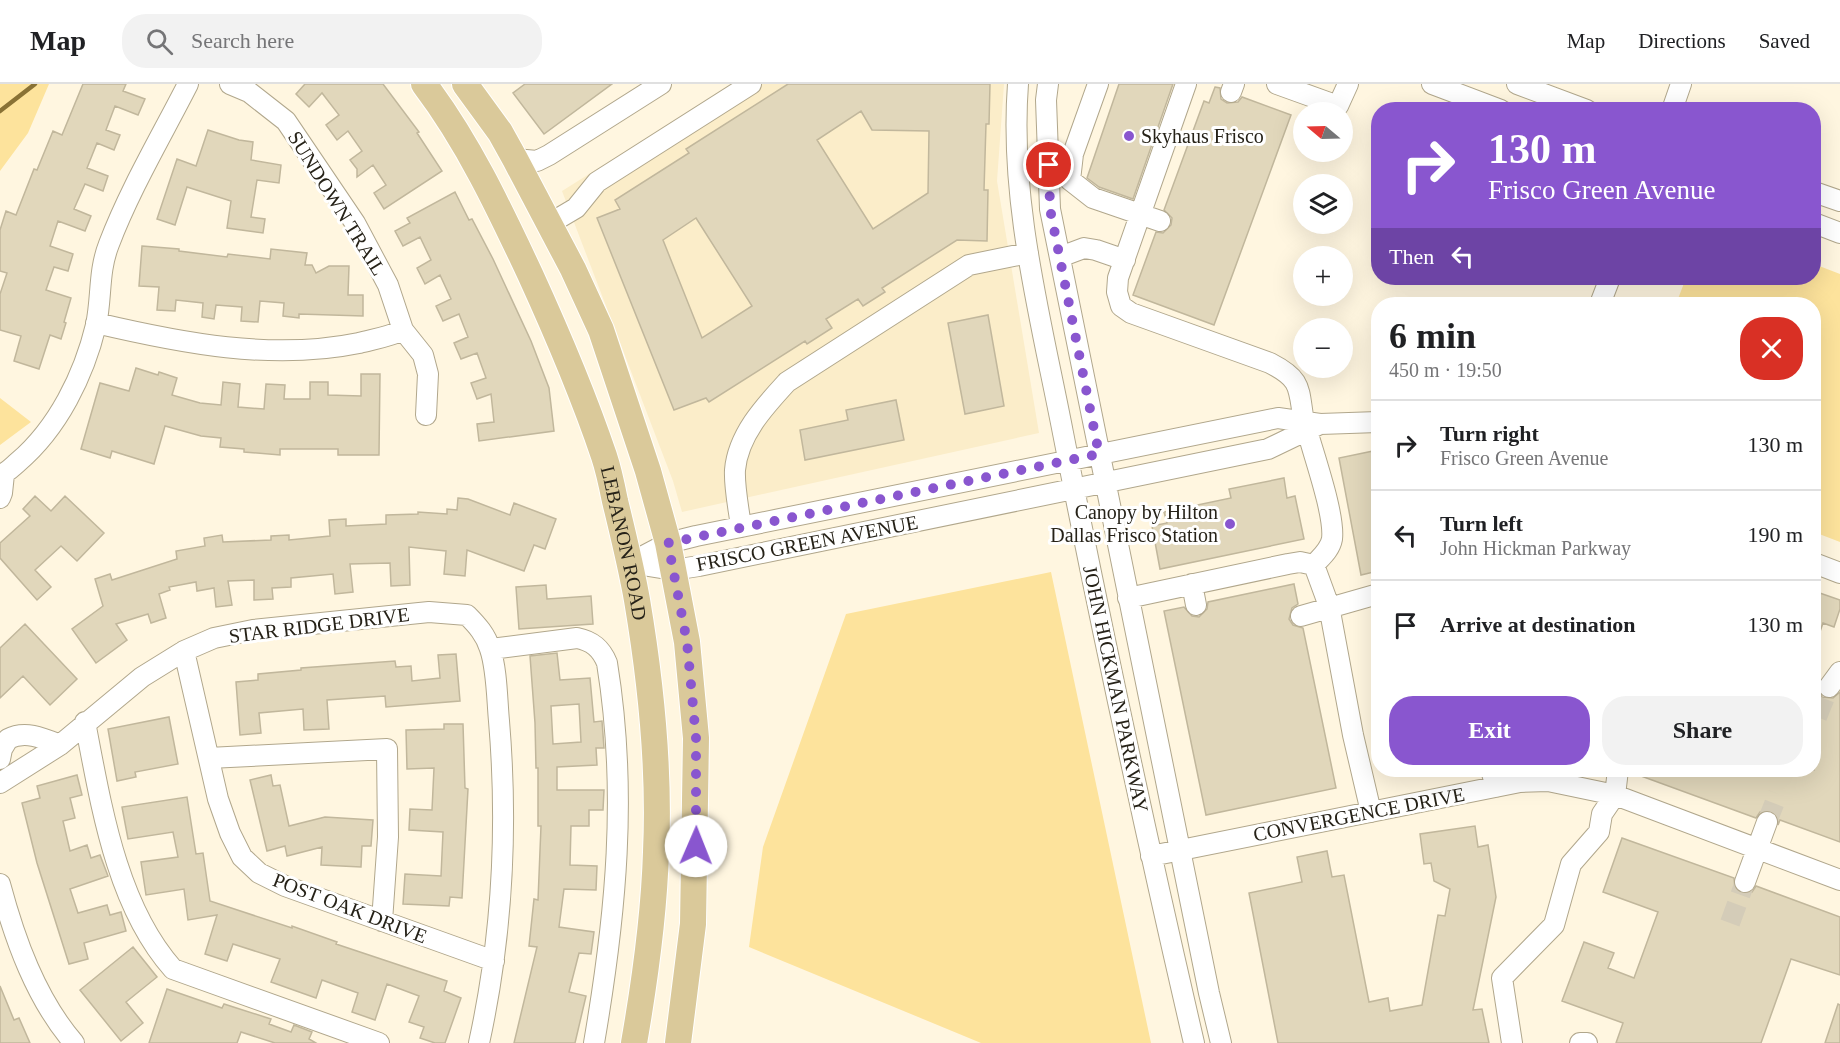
<!DOCTYPE html>
<meta charset="utf-8">
<style>
:root{--surface:#fff;--page:#f2f2f2;--text:#202124;--muted:#757577;--line:#e0e0e0;--accent:#8956cf}
body{margin:0;font-family:Georgia,serif;background:var(--page);color:var(--text);height:100vh;display:flex;flex-direction:column;font-size:22px;white-space:nowrap}
*{box-sizing:border-box;margin:0}
p{font-size:20px;color:var(--muted)}
.icon{flex:none;width:33px;height:33px;fill:none;stroke:currentColor;stroke-width:2;stroke-linecap:round;stroke-linejoin:round}
.map{position:relative;flex:1;overflow:hidden}
.details{position:absolute;left:1371px;top:213px;width:450px;height:480px;display:flex;flex-direction:column;background:var(--surface);border-radius:24px;box-shadow:0 6px 24px #0002}
.details>*{flex:none}
.banner{position:absolute;left:1371px;top:18px;width:450px;height:183px;border-radius:24px;box-shadow:0 6px 24px #0002;background:#8956cf;color:#fff;overflow:hidden}
.needle{width:39px;rotate:289deg}
.fabs{position:absolute;left:1293px;top:18px;display:grid;gap:12px}
.fabs a{display:grid;place-items:center;width:60px;height:60px;border-radius:50%;background:var(--surface);box-shadow:0 6px 24px #0002;font-size:30px}
.pin{position:absolute;display:grid;place-items:center;width:51px;height:51px;color:#fff;margin:-26px;border:3px solid #fff;border-radius:50%;box-shadow:0 2px 6px #0007}
.me{position:absolute;width:66px;margin:-33px;rotate:1deg;stroke-linejoin:round;filter:drop-shadow(0 0 4px #0008)}
.turn{display:flex;align-items:center;gap:21px;height:126px;padding:0 18px;font-size:27px}
.turn .icon{width:78px;height:78px;stroke-width:2.5}
.turn b{display:block;font-size:42px;line-height:51px}
.then{display:flex;align-items:center;height:57px;padding:0 18px;background:#0003;gap:12px;font-size:22px}
.round{display:grid;place-items:center;flex:none;width:63px;height:63px;border-radius:24px;background:var(--page)}
.headline{display:flex;align-items:center;justify-content:space-between;height:102px;padding:0 18px}
h1{font-size:36px;font-weight:600;line-height:45px}
.action{display:flex;gap:12px;margin-top:auto;padding:12px 18px}
.action a{flex:1;height:69px;border-radius:24px;background:var(--accent);color:#fff;font-size:24px;font-weight:600;line-height:69px;text-align:center}
.action a+a{background:var(--page);color:var(--text)}
ul{padding:0;list-style:none}
li{display:flex;align-items:center;gap:18px;height:90px;padding:0 18px;border-top:2px solid var(--line)}
li div{flex:1}
li b{display:block;font-size:22px}
li em{font-style:normal}
header{display:flex;align-items:center;gap:36px;box-sizing:border-box;height:84px;padding:0 30px;background:var(--surface);border-bottom:2px solid var(--line)}
header strong{font-size:28px}
nav{display:flex;gap:33px;margin-inline-start:auto;font-size:21px}
.search{width:420px;height:54px;background:var(--page);display:flex;align-items:center;gap:15px;box-sizing:border-box;padding:0 21px;border-radius:24px;color:var(--muted);font-size:22px}
.map>svg:first-child{display:block}
.built{fill:#fbedc9}
.green{fill:#fde39c}
.lines{fill:none;stroke-linecap:round;stroke-linejoin:round}
.stream{stroke:#897235;stroke-width:4.5}
.building{fill:#e1d7bb;stroke:#c1b79c;stroke-width:1.5;fill-rule:evenodd}
.minor-tunnel{stroke:#d4ccb8;stroke-width:20;stroke-dasharray:20 10;stroke-linecap:butt}
.minor-casing{stroke:#b1a78c;stroke-width:22}
.major-casing{stroke:#fff;stroke-width:28}
.minor{stroke:#fff;stroke-width:20}
.major{stroke:#dac99a;stroke-width:26}
.route{stroke:#8956cf;stroke-width:10;stroke-dasharray:0 18}
.poi-dot{fill:#8956cf;stroke:#fff;stroke-width:2}
.labels{text-anchor:middle;dominant-baseline:central;stroke-width:6;stroke-linejoin:round;paint-order:stroke}
.poi-label{font-size:20px;fill:#262218;stroke:#fff;text-anchor:start}
.street-label{font-size:20px;fill:#262218;stroke:#fff}
</style>
<header>
<strong>Map</strong>
<div class="search"><svg class="icon" aria-label="search" viewBox="0 0 24 24"><circle cx="10" cy="10" r="6"/><path d="M15 15l6 6"/></svg>Search here</div>
<nav><a>Map</a><a>Directions</a><a>Saved</a></nav>
</header>
<div class="map">
<svg width="1840" height="959" viewBox="0 0 1840 959">
<rect width="100%" height="100%" fill="#fff6e0"/>
<!-- built -->
<path class="built" d="M733,0H1004L997,97L1039,349L682,428L673,397L562,107Z"/>
<!-- green -->
<path class="green" d="M0,0H49L28,49L0,87Z
M1814,180L1840,190V458L1814,448V220H1676L1686,194H1814Z
M0,314L31,338L0,361Z
M1051,488L1151,959H981L749,863L763,763L846,530Z"/>
<g class="lines">
<!-- stream -->
<path class="stream" d="M0,27L35,0"/>
</g>
<!-- building -->
<path class="building" d="M83,0H126L123,7L145,15L138,31L115,22L106,46L120,51L114,66L97,59L87,84L108,92L103,107L85,100L74,125L91,132L85,147L58,137L50,162L73,170L68,187L54,183L46,206L71,214L64,238L66,239L61,255L50,251L39,285L14,277L21,252L0,246V210L7,189L0,187V146L6,127L16,131L34,85L37,86L53,47L62,51Z
M305,0H383L419,48L417,49L442,87L384,125L374,109L386,101L373,81L357,93V85L350,76L362,67L348,47L337,56L326,41L339,31L322,9L309,23L296,10Z
M525,0H612L544,50L513,9Z
M788,0H990L989,40H986L984,106H988L987,157L957,156L882,204L885,208L863,222L858,215L826,235L832,244L807,260L805,257L709,318L706,314L674,326L597,134L620,125L615,116L689,69L686,65ZM861,27L872,46L929,47L928,109L873,145L817,56ZM696,134L752,222L702,254L663,156Z
M1119,0H1173L1133,115L1099,103L1087,94Z
M1215,3L1220,4L1221,15L1227,19L1238,18L1242,13L1291,31L1214,241L1133,211L1156,148L1163,149L1171,141L1172,134L1164,126L1204,17L1209,19Z
M208,46L239,56L253,58L251,76L281,81L279,99L257,96L251,133L265,135L263,149L227,144L231,117L187,103L175,141L157,135L177,75L196,82Z
M455,108L469,136L472,135L493,175L531,257L549,304L554,347L479,357L477,340L494,338L491,310L477,315L471,299L486,294L477,269L461,275L454,259L468,253L459,230L443,237L436,222L451,215L440,191L425,200L417,184L431,176L420,153L403,162L395,147L410,139L407,134Z
M142,162L179,165V167L227,173L228,170L270,175L271,165L307,169L305,181H312L316,189L329,182H349L348,211H363V232L299,230V234L283,232L284,219L260,217L258,238L241,237L242,223L216,221L214,235L202,233L203,219L176,216L175,227L157,226L159,203L139,202Z
M988,231L1004,322L965,330L948,239Z
M136,284L158,291L159,288L177,294L172,311L200,319L221,321L223,298L240,300L238,323L264,325L266,300L285,301L284,315H310V298H328V311L361,312V290H380L379,371H338V365H280V371L244,368V365L220,363L221,354L201,352L165,342L154,380L112,367L110,374L81,365L100,299L129,307Z
M896,316L904,356L805,376L800,346L848,336L846,326Z
M1378,366V487L1361,491L1339,374Z
M1284,394L1287,414L1295,412L1304,455L1160,485L1152,442L1167,439L1164,428L1231,414L1229,405Z
M35,412L51,427L65,412L104,449L77,477L61,462L35,486L51,503L37,516L0,474V459L30,432L23,425Z
M458,414L468,415L510,431L514,419L556,435L545,465L534,461L524,487L467,466L465,492L444,490L446,467L409,463L410,501L391,502L390,479L350,480L353,508L335,510L333,490L291,494V503L272,504L273,515L254,516V496L228,497L232,521L216,523L214,504L197,507L196,498L169,503L170,506L159,510L166,534L151,539L148,530L116,540L127,556L96,579L72,545L103,522L95,495L110,490L112,496L177,475L176,467L205,462L204,454L222,451L223,458L271,456V452L289,451V456L330,452L329,436L346,435V442L386,440V431L418,430V428L447,430V425L457,426Z
M1294,500L1298,520L1292,524L1289,535L1293,541L1303,544L1336,704L1206,731L1164,527L1184,523L1192,532L1199,533L1207,525L1208,518Z
M546,501L547,515L591,512L593,540L519,545L516,503Z
M1814,507L1840,516V525L1834,543L1823,539L1815,562H1814Z
M25,540L77,595L50,621L23,592L0,614V564Z
M557,569L560,596L590,594L594,638L602,637L604,664H596L597,681L557,683V706H604L603,726H589V742H571L570,781L597,782L596,806L564,805L559,843L594,848L591,870L579,869L569,908L586,912L575,959H514L537,863L529,862L534,815L538,816L541,742H538V684H536L535,639L530,572ZM579,620L581,658L553,660L551,622Z
M456,570L460,617L386,623L385,612L327,616L329,645L304,646L303,625L259,629L261,649L240,651L236,598L258,596V590L301,586V584L395,577L396,583L411,582L412,597L440,594L438,571Z
M1814,597L1818,599V607L1822,613L1833,614L1840,608V758L1780,736L1778,741L1777,731L1771,727L1760,728L1756,734L1630,688V686H1814Z
M169,633L178,680L135,688L136,693L117,697L108,645Z
M444,640H463L465,704L468,705L462,814L450,813L449,822L403,820L405,790L441,792L443,748L409,746L410,725L432,726L434,684L407,685L406,646L444,645Z
M77,691L82,711L70,714L75,734L63,737L70,767L87,761L91,774L100,771L108,792L70,805L78,829L107,821L110,831L121,828L126,847L84,859L88,875L69,880L37,779L22,719L40,714L37,702Z
M271,691L273,702L280,701L289,742L325,733L373,736L371,762H362L361,783L321,781L322,763L287,772L285,762L267,767L250,696Z
M187,713L196,770L203,769L210,817L292,844V842L337,858L336,860L447,897L444,907L461,914L445,959H435L420,954L424,943L409,938L419,912L387,900L375,936L352,928L358,909L322,896L316,914L271,898L280,875L233,860L227,877L205,870L217,831L188,836L184,805L146,811L141,778L178,773L173,748L128,755L122,723Z
M1475,742L1478,763L1488,761L1496,813L1473,926L1482,925L1489,959H1278L1249,809L1302,798L1297,773L1327,767L1332,793L1344,791L1369,918L1388,914L1390,927L1422,921L1438,831L1445,832L1450,805L1434,797L1431,779L1424,780L1420,750Z
M1622,754L1734,794L1735,805L1741,809L1752,808L1756,802L1840,833V891L1791,875L1761,959H1616L1623,939L1562,917L1584,858L1614,869L1608,884L1634,894L1658,828L1603,808Z
M133,863L157,893L126,918L143,939L121,957L80,906Z
M0,902L14,936L19,934L30,959H0Z
M167,905L222,924L224,920L271,935L269,940L291,948L294,941L312,948L309,955L316,959H275L241,948L237,959H149Z
M1838,920L1840,921V959H1825Z"/>
<g class="lines">
<!-- minor-tunnel -->
<path class="minor-tunnel" d="M1817,633L1829,603
M1767,738L1778,710
M1730,839L1745,798"/>
<defs>
<path id="minor" d="M230,0L249,8L286,37L355,139L388,201L403,246L423,271L428,290L426,331
M1018,0C1009,117 1041,235 1063,349C1103,553 1147,756 1194,959
M1048,0L1046,16L1050,125L1209,909L1221,959
M1098,0L1073,70L1070,96L1093,114L1160,137
M1186,0L1118,194L1117,208L1121,222L1131,229L1270,279C1303,296 1298,304 1304,338
M1277,0L1338,22L1348,0
M1432,0L1501,26
M1517,0L1587,26
M1231,8L1234,0
M1672,26L1681,0
M515,75L537,77L549,71L661,0
M1814,108L1840,117
M1814,139L1840,149
M549,140L576,124L597,98L751,0
M1060,173L1084,164L1096,166L1125,176
M1600,220L1610,194
M96,239C181,259 272,277 359,259C374,255 389,253 403,246
M1307,346C1314,372 1335,431 1332,455C1330,466 1321,473 1314,481
M0,391C7,389 12,383 18,378C58,344 84,291 96,241C102,213 98,188 109,160C130,105 161,53 188,0
M0,414L2,409L4,390
M741,443C739,426 734,403 735,386C738,351 764,323 787,298L969,181L1028,169
M630,479L668,459L696,452L1278,334L1320,340L1378,338
M630,479L673,486L699,482L1268,365L1320,340
M1814,479L1840,489
M1192,500L1196,521
M1128,514L1288,480L1300,478L1314,481L1329,522L1353,651L1371,728
M1301,532L1378,510
M491,565L577,554C592,557 601,564 607,579C628,708 616,831 594,959
M184,567L218,715L230,749L242,773L259,789L285,802L494,877
M1829,603L1840,588
M85,638C101,720 116,821 173,885L379,959
M209,674L387,665L388,753L382,837
M0,675L2,665L8,655C25,646 43,654 60,661
M1491,686L1496,703
M0,699L60,661L142,593L184,567L214,554L253,546L429,528L467,531C477,541 486,551 490,565C497,585 497,616 499,637C508,744 502,854 479,959
M1151,772L1520,698L1548,697L1615,711L1840,796
M1745,798L1767,738
M0,800C15,856 36,915 74,959
M1512,959L1502,894L1554,841L1571,780L1599,748L1602,730L1615,711L1618,686
M1580,959H1587"/>
<g id="major">
<path id="s1" d="M424,0C468,58 499,124 530,190C557,249 583,310 604,372C609,387 612,402 615,417C623,450 631,482 637,516C651,599 660,683 656,768C654,832 645,896 634,959"/>
<path d="M465,0L500,48L515,75L573,185L601,246L648,387L668,459L687,558L696,654L693,840L678,959"/>
</g>
</defs>
<!-- minor casing -->
<use href="#minor" class="minor-casing"/>
<!-- major casing -->
<use href="#major" class="major-casing"/>
<!-- minor -->
<use href="#minor" class="minor"/>
<!-- major -->
<use href="#major" class="major"/>
</g>
<g class="lines">
<!-- route -->
<path class="route" d="M696,762V654L687,558L668,459L1099,370L1050,125L1049,81"/>
</g>
<!-- markers -->
<g class="poi-dot">
<circle cx="1129" cy="52" r="6"/>
<circle cx="1230" cy="440" r="6"/>
</g>
<g class="labels">
<!-- poi labels -->
<g class="poi-label">
<text x="1141" y="52">Skyhaus Frisco</text>
<text x="1218" y="428" text-anchor="end">Canopy by Hilton<tspan x="1218" dy="23">Dallas Frisco Station</tspan></text>
</g>
<!-- street labels -->
<g class="street-label">
<text transform="translate(337 119) rotate(58)">SUNDOWN TRAIL</text>
<text stroke="none"><textPath href="#s1" startOffset="504">LEBANON ROAD</textPath></text>
<text transform="translate(807 459) rotate(-11)">FRISCO GREEN AVENUE</text>
<text transform="translate(319 541) rotate(-7)">STAR RIDGE DRIVE</text>
<text transform="translate(1116 605) rotate(78)">JOHN HICKMAN PARKWAY</text>
<text transform="translate(1359 730) rotate(-11)">CONVERGENCE DRIVE</text>
<text transform="translate(350 824) rotate(21)">POST OAK DRIVE</text>
</g>
</g>
</svg>
<div class="fabs">
<a><svg class="needle" viewBox="-14 -14 28 28"><path d="M0-13l5 13h-10z" fill="#e53935"/><path d="M0 13l5-13h-10z" fill="#757577"/></svg></a>
<a><svg class="icon" aria-label="layers" viewBox="0 0 24 24"><path d="M12 4l9 5-9 5-9-5zM3 14l9 5 9-5"/></svg></a>
<a>+</a>
<a>−</a>
</div>
<div class="pin" style="left:1049px;top:81px;background:#d93025"><svg class="icon" aria-label="arrive" viewBox="0 0 24 24"><path d="M6 21V4h12l-3 4 3 4H6"/></svg></div>
<svg class="me" style="left:696px;top:762px" viewBox="-20 -20 40 40"><circle r="19" fill="#fff"/><path d="M0-13L10 11 0 6-10 11z" fill="#8956cf"/></svg>
<div class="banner">
<div class="turn"><svg class="icon" aria-label="right" viewBox="0 0 24 24"><path d="M7 20v-9h11M14 6l5 5-5 5"/></svg><div><b>130 m</b>Frisco Green Avenue</div></div>
<div class="then">Then<svg class="icon" aria-label="left" viewBox="0 0 24 24"><path d="M17 20v-9H6M10 6l-5 5 5 5"/></svg></div>
</div>
<section class="details">
<div class="headline"><div><h1>6 min</h1><p>450 m · 19:50</p></div><a class="round" style="background:#d93025;color:#fff"><svg class="icon" aria-label="close" viewBox="0 0 24 24"><path d="M6 6l12 12M18 6L6 18"/></svg></a></div>
<ul>
<li><svg class="icon" aria-label="right" viewBox="0 0 24 24"><path d="M7 20v-9h11M14 6l5 5-5 5"/></svg><div><b>Turn right</b><p>Frisco Green Avenue</p></div><em>130 m</em></li>
<li><svg class="icon" aria-label="left" viewBox="0 0 24 24"><path d="M17 20v-9H6M10 6l-5 5 5 5"/></svg><div><b>Turn left</b><p>John Hickman Parkway</p></div><em>190 m</em></li>
<li><svg class="icon" aria-label="arrive" viewBox="0 0 24 24"><path d="M6 21V4h12l-3 4 3 4H6"/></svg><div><b>Arrive at destination</b></div><em>130 m</em></li>
</ul>
<div class="action"><a>Exit</a><a>Share</a></div>
</section>
</div>
